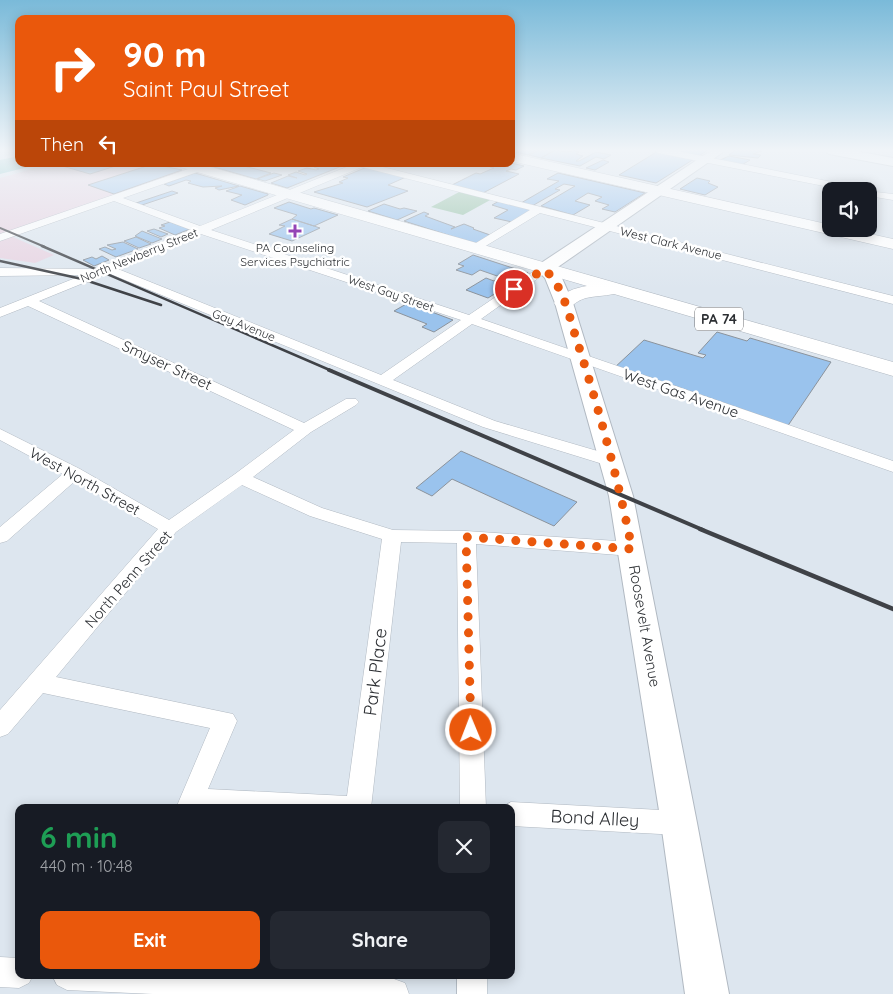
<!DOCTYPE html>
<meta charset="utf-8">
<style>
:root{--surface:#171b24;--page:#242831;--text:#f1f3f6;--muted:#9ea1a6;--accent:#ea580c}
body{margin:0;font-family:Quicksand,sans-serif;background:var(--page);color:var(--text);height:100vh;display:flex;flex-direction:column;font-size:19px;white-space:nowrap}
*{box-sizing:border-box;margin:0}
p{font-size:16px;color:var(--muted)}
.icon{flex:none;width:28px;height:28px;fill:none;stroke:currentColor;stroke-width:2;stroke-linecap:round;stroke-linejoin:round}
.map{position:relative;flex:1;overflow:hidden}
.panel{position:absolute;left:15px;top:804px;width:500px;height:175px;display:flex;flex-direction:column;background:var(--surface);border-radius:10px;box-shadow:0 2px 12px #0003}
.panel>*{flex:none}
.banner{position:absolute;left:15px;top:15px;width:500px;height:152px;border-radius:10px;box-shadow:0 2px 12px #0003;background:#ea580c;color:#fff;overflow:hidden}
.fabs{position:absolute;left:822px;top:182px;display:grid;gap:10px}
.fabs a{display:grid;place-items:center;width:55px;height:55px;border-radius:10px;background:var(--surface);box-shadow:0 2px 12px #0003;font-size:25px}
.pin{position:absolute;display:grid;place-items:center;width:42px;height:42px;color:#fff;margin:-21px;border:2px solid #fff;border-radius:50%;box-shadow:0 1px 5px #0007}
.me{position:absolute;width:55px;margin:-28px;rotate:359deg;stroke-linejoin:round;filter:drop-shadow(0 0 4px #0008)}
.turn{display:flex;align-items:center;gap:18px;height:105px;padding:0 25px;font-size:22px}
.turn .icon{width:65px;height:65px;stroke-width:2.5}
.turn b{display:block;font-size:35px;line-height:42px}
.then{display:flex;align-items:center;height:48px;padding:0 25px;background:#0003;gap:10px;font-size:19px}
.round{display:grid;place-items:center;flex:none;width:52px;height:52px;border-radius:10px;background:var(--page)}
.summary{display:flex;align-items:center;justify-content:space-between;height:85px;padding:0 25px}
h1{font-size:30px;font-weight:800;line-height:38px;color:#1e9e55}
.cta{display:flex;gap:10px;margin-top:auto;padding:10px 25px}
.cta a{flex:1;height:58px;border-radius:10px;background:var(--accent);color:#fff;font-size:20px;font-weight:800;line-height:58px;text-align:center}
.cta a+a{background:var(--page);color:var(--text)}
.map>svg:first-child{display:block}
.commercial{fill:#e8d4e2}
.green{fill:#94c1a5}
.water{fill:#76c2c2}
.building{fill:#9ac3ed;stroke:#8b939c}
.lines{fill:none;stroke-linecap:round;stroke-linejoin:round}
.street-casing{stroke:#b1b9c2;stroke-width:1}
.secondary-casing{stroke:#b1b9c2;stroke-width:2}
.primary-casing{stroke:#b1b9c2;stroke-width:1}
.street{fill:#fff;fill-rule:evenodd}
.secondary{fill:#fff;fill-rule:evenodd}
.primary{fill:#fff;fill-rule:evenodd}
.rail-far3{stroke:#3f4247;stroke-width:2}
.rail-far2{stroke:#3f4247;stroke-width:2.5}
.rail-far1{stroke:#3f4247;stroke-width:4}
.rail{stroke:#3f4247;stroke-width:4.5}
.route{stroke:#ea580c;stroke-width:9;stroke-dasharray:0 16.2}
.poi-dot{fill:#9445b6;stroke:#fff;stroke-width:2}
.labels{text-anchor:middle;dominant-baseline:central;stroke-width:5;stroke-linejoin:round;paint-order:stroke}
.far-street-label{font-size:12px;fill:#2c2f33;stroke:#fff}
.far-poi-label{font-size:12px;fill:#2c2f33;stroke:#fff}
.shield{fill:#fff;stroke:#6b6d70;stroke-width:1}
.shield-label{font-size:14px;font-weight:bold;fill:#2c2f33}
.street-label{font-size:15px;fill:#2c2f33;stroke:#fff}
.near-street-label{font-size:18px;fill:#2c2f33;stroke:#fff}
</style>
<div class="map">
<svg width="893" height="994" viewBox="0 0 893 994">
<rect width="100%" height="100%" fill="#dde6ef"/>
<!-- commercial -->
<path class="commercial" d="M50,164H168L187,170L6,234L54,255L35,263L0,258V178Z"/>
<!-- green -->
<path class="green" d="M461,191L492,199L463,215L431,207Z"/>
<!-- water -->
<path class="water" d="M19,156V164H40L0,174V160Z"/>
<!-- building -->
<path class="building" d="M521,150H535L528,155L516,152Z
M539,150H555L541,158L529,155Z
M555,150L567,152L577,150L575,151L579,152L576,154L583,156L576,161H579L596,152L611,155L604,159L596,157L580,166L541,158Z
M686,150H708L697,157L677,153Z
M735,150H759L762,151L753,154L761,155L758,158L729,155Z
M658,151L694,159L656,183L619,175Z
M729,156L750,160L740,166L718,161Z
M603,160L609,162L595,170L586,168Z
M511,163L524,166L516,170L511,169L506,171L519,174L483,193L452,185L476,173L480,174L494,168L490,167L496,164Z
M62,164H122L90,174L59,165Z
M153,164L182,170L114,194L88,185Z
M222,164H236L271,173L256,179L214,167Z
M323,164H347L287,188L271,183L288,176L297,178L288,175L296,172L305,175L307,174L298,171L307,168L316,170L319,169L314,167Z
M367,167L406,177L388,185L408,191L367,207L314,192L343,183L339,182L348,178L343,177Z
M195,173L239,186L219,190L215,188L222,186L203,187L188,183L191,181L186,180L169,186L164,184Z
M274,173L282,175L265,181L257,179Z
M558,173L645,193L615,212L602,209L609,205L595,201L602,197L588,193L575,201L590,205L573,215L541,206L575,186L564,184L555,189L560,190L532,206L521,203L559,181L547,179Z
M697,178L710,181L708,183L718,187L705,195L680,189Z
M240,186L268,194V195L245,205L231,200L242,195L226,191Z
M172,191L178,193L139,206L133,204Z
M499,201L533,210L512,222L494,218L508,210L492,205Z
M289,202L311,209L314,208L338,215L314,226L292,219L297,215L274,208Z
M384,204L400,209L404,208L417,211L397,220L368,211Z
M424,212L429,214L425,216L455,227L451,229L464,224L474,228L473,229L493,236L476,244L404,221Z
M292,219L314,226L320,228L292,241L269,234L285,226L279,225Z
M170,222L190,229L175,235L159,228L165,226L161,225Z
M154,229L168,234L161,237L147,231Z
M142,231L162,239L152,243L135,236Z
M136,237L151,244L139,248L124,241Z
M123,242L138,249L116,257L99,249L105,247L112,250L116,249L107,245Z
M473,255L528,273L488,298L466,290L486,278L494,281L500,277L480,270L472,275L456,270L464,266L458,264Z
M102,256L109,260L94,266L83,260L92,257L96,259Z
M408,303L453,320L434,332L422,327L427,324L394,311Z
M717,332L747,341L750,338L831,362L787,427L613,369L644,340L703,358L706,355L698,353Z
M461,451L577,502L554,526L452,479L432,496L416,488Z"/>
<g class="lines">
<defs>
<path id="street" d="M654,150H672L862,188L867,191L893,194V200L869,196V191H849L658,153Z
M354,164H371L893,296V304L540,213L479,250H471L469,248L471,246L530,210L362,167L211,230L469,315L540,267H548L550,269L548,271L481,319L893,461V472L472,324L393,380L495,421L618,457L620,461L618,465H606L483,427L108,273L39,301L304,423L346,399H356L359,402L356,405L311,432L253,477L322,508L393,530L466,531L632,542L639,544L641,549L639,554L632,556L476,544L486,808H460L457,543L401,542L371,808H176L210,728L43,693L8,734L0,737V710L158,529L75,481L7,541L0,543V527L63,474L0,440V429L80,469L169,520L235,474L294,430L28,306L0,317V308L83,275L0,276V268L96,269L191,230L114,201L0,241V234L200,165L205,168L203,170L123,198L200,226ZM201,234L461,320L381,375L118,269ZM242,485L310,516L382,539L347,796L208,789L237,721L233,714L56,677L176,532Z
M511,802L679,811L688,814L692,823L688,832L679,835L511,826V808H501Z
M0,957L19,958V975H33L29,983L19,988L0,987Z
M52,975H357L394,979L405,983L409,994H153L67,990L57,985Z
M457,975H487V994H457Z"/>
<path id="secondary" d="M712,150H726L555,269L561,276L573,303L633,496L697,823L729,994H685L661,823L609,496L555,303L545,278L536,269L538,265Z
M823,150H850L893,158V166L829,154Z"/>
<path id="primary" d="M511,153L831,225V229H848L893,239V249L511,161Z
M178,164H200L893,362V376L614,294C604,296 595,296 586,298C574,301 571,311 557,307L554,303C562,292 575,288 587,286L180,167Z"/>
</defs>
<!-- street casing -->
<use href="#street" class="street-casing"/>
<!-- secondary casing -->
<use href="#secondary" class="secondary-casing"/>
<!-- primary casing -->
<use href="#primary" class="primary-casing"/>
<!-- street -->
<use href="#street" class="street"/>
<!-- secondary -->
<use href="#secondary" class="secondary"/>
<!-- primary -->
<use href="#primary" class="primary"/>
<!-- rail-far3 -->
<path class="rail-far3" d="M0,228L45,247"/>
<!-- rail-far2 -->
<path class="rail-far2" d="M42,246L332,371
M0,261L82,279L161,305"/>
<!-- rail-far1 -->
<path class="rail-far1" d="M329,370L703,530"/>
<!-- rail -->
<path class="rail" d="M700,529L893,609"/>
</g>
<!-- sky -->
<linearGradient id="sky" x2="0" y2="1"><stop stop-color="#7abad9"/><stop offset="0.52" stop-color="#f0f4f8"/><stop offset="1" stop-color="#f0f4f8" stop-opacity="0"/></linearGradient>
<rect width="893" height="289" fill="url(#sky)"/>
<g class="lines">
<!-- route -->
<path class="route" d="M471,730L466,537L632,549C618,479 599,409 577,341C569,317 564,286 544,269L514,289"/>
</g>
<!-- markers -->
<path class="poi-dot" d="M292.5 223.5h5v5h5v5h-5v5h-5v-5h-5v-5h5z"/>
<g class="labels">
<!-- far-street labels -->
<g class="far-street-label">
<text transform="translate(671 243) rotate(14)">West Clark Avenue</text>
<text transform="translate(139 255) rotate(-22)">North Newberry Street</text>
<text transform="translate(391 293) rotate(19)">West Gay Street</text>
<text transform="translate(244 325) rotate(22)">Gay Avenue</text>
</g>
<!-- far-poi labels -->
<g class="far-poi-label">
<text x="295" y="247">PA Counseling<tspan x="295" dy="14">Services Psychiatric</tspan></text>
</g>
<!-- shield labels -->
<rect class="shield" x="695" y="307.5" width="48" height="23" rx="4"/>
<g class="shield-label">
<text x="719" y="319">PA 74</text>
</g>
<!-- street labels -->
<g class="street-label">
<text transform="translate(167 365) rotate(25)">Smyser Street</text>
<text transform="translate(681 393) rotate(19)">West Gas Avenue</text>
<text transform="translate(85 481) rotate(29)">West North Street</text>
<text transform="translate(128 579) rotate(-49)">North Penn Street</text>
<text transform="translate(645 626) rotate(80)">Roosevelt Avenue</text>
</g>
<!-- near-street labels -->
<g class="near-street-label">
<text transform="translate(375 672) rotate(-83)">Park Place</text>
<text transform="translate(595 818) rotate(3)">Bond Alley</text>
</g>
</g>
</svg>
<div class="fabs">
<a><svg class="icon" aria-label="sound" viewBox="0 0 24 24"><path d="M4 9h4l5-4v14l-5-4H4zM17 9q2 3 0 6"/></svg></a>
</div>
<div class="pin" style="left:514px;top:289px;background:#d93025"><svg class="icon" aria-label="arrive" viewBox="0 0 24 24"><path d="M6 21V4h12l-3 4 3 4H6"/></svg></div>
<svg class="me" style="left:471px;top:730px" viewBox="-20 -20 40 40"><circle r="17" fill="#ea580c" stroke="#fff" stroke-width="3"/><path d="M0-11L8 9 0 5-8 9z" fill="#fff"/></svg>
<div class="banner">
<div class="turn"><svg class="icon" aria-label="right" viewBox="0 0 24 24"><path d="M7 20v-9h11M14 6l5 5-5 5"/></svg><div><b>90 m</b>Saint Paul Street</div></div>
<div class="then">Then<svg class="icon" aria-label="left" viewBox="0 0 24 24"><path d="M17 20v-9H6M10 6l-5 5 5 5"/></svg></div>
</div>
<section class="panel">
<div class="summary"><div><h1>6 min</h1><p>440 m · 10:48</p></div><a class="round"><svg class="icon" aria-label="close" viewBox="0 0 24 24"><path d="M6 6l12 12M18 6L6 18"/></svg></a></div>
<div class="cta"><a>Exit</a><a>Share</a></div>
</section>
</div>
